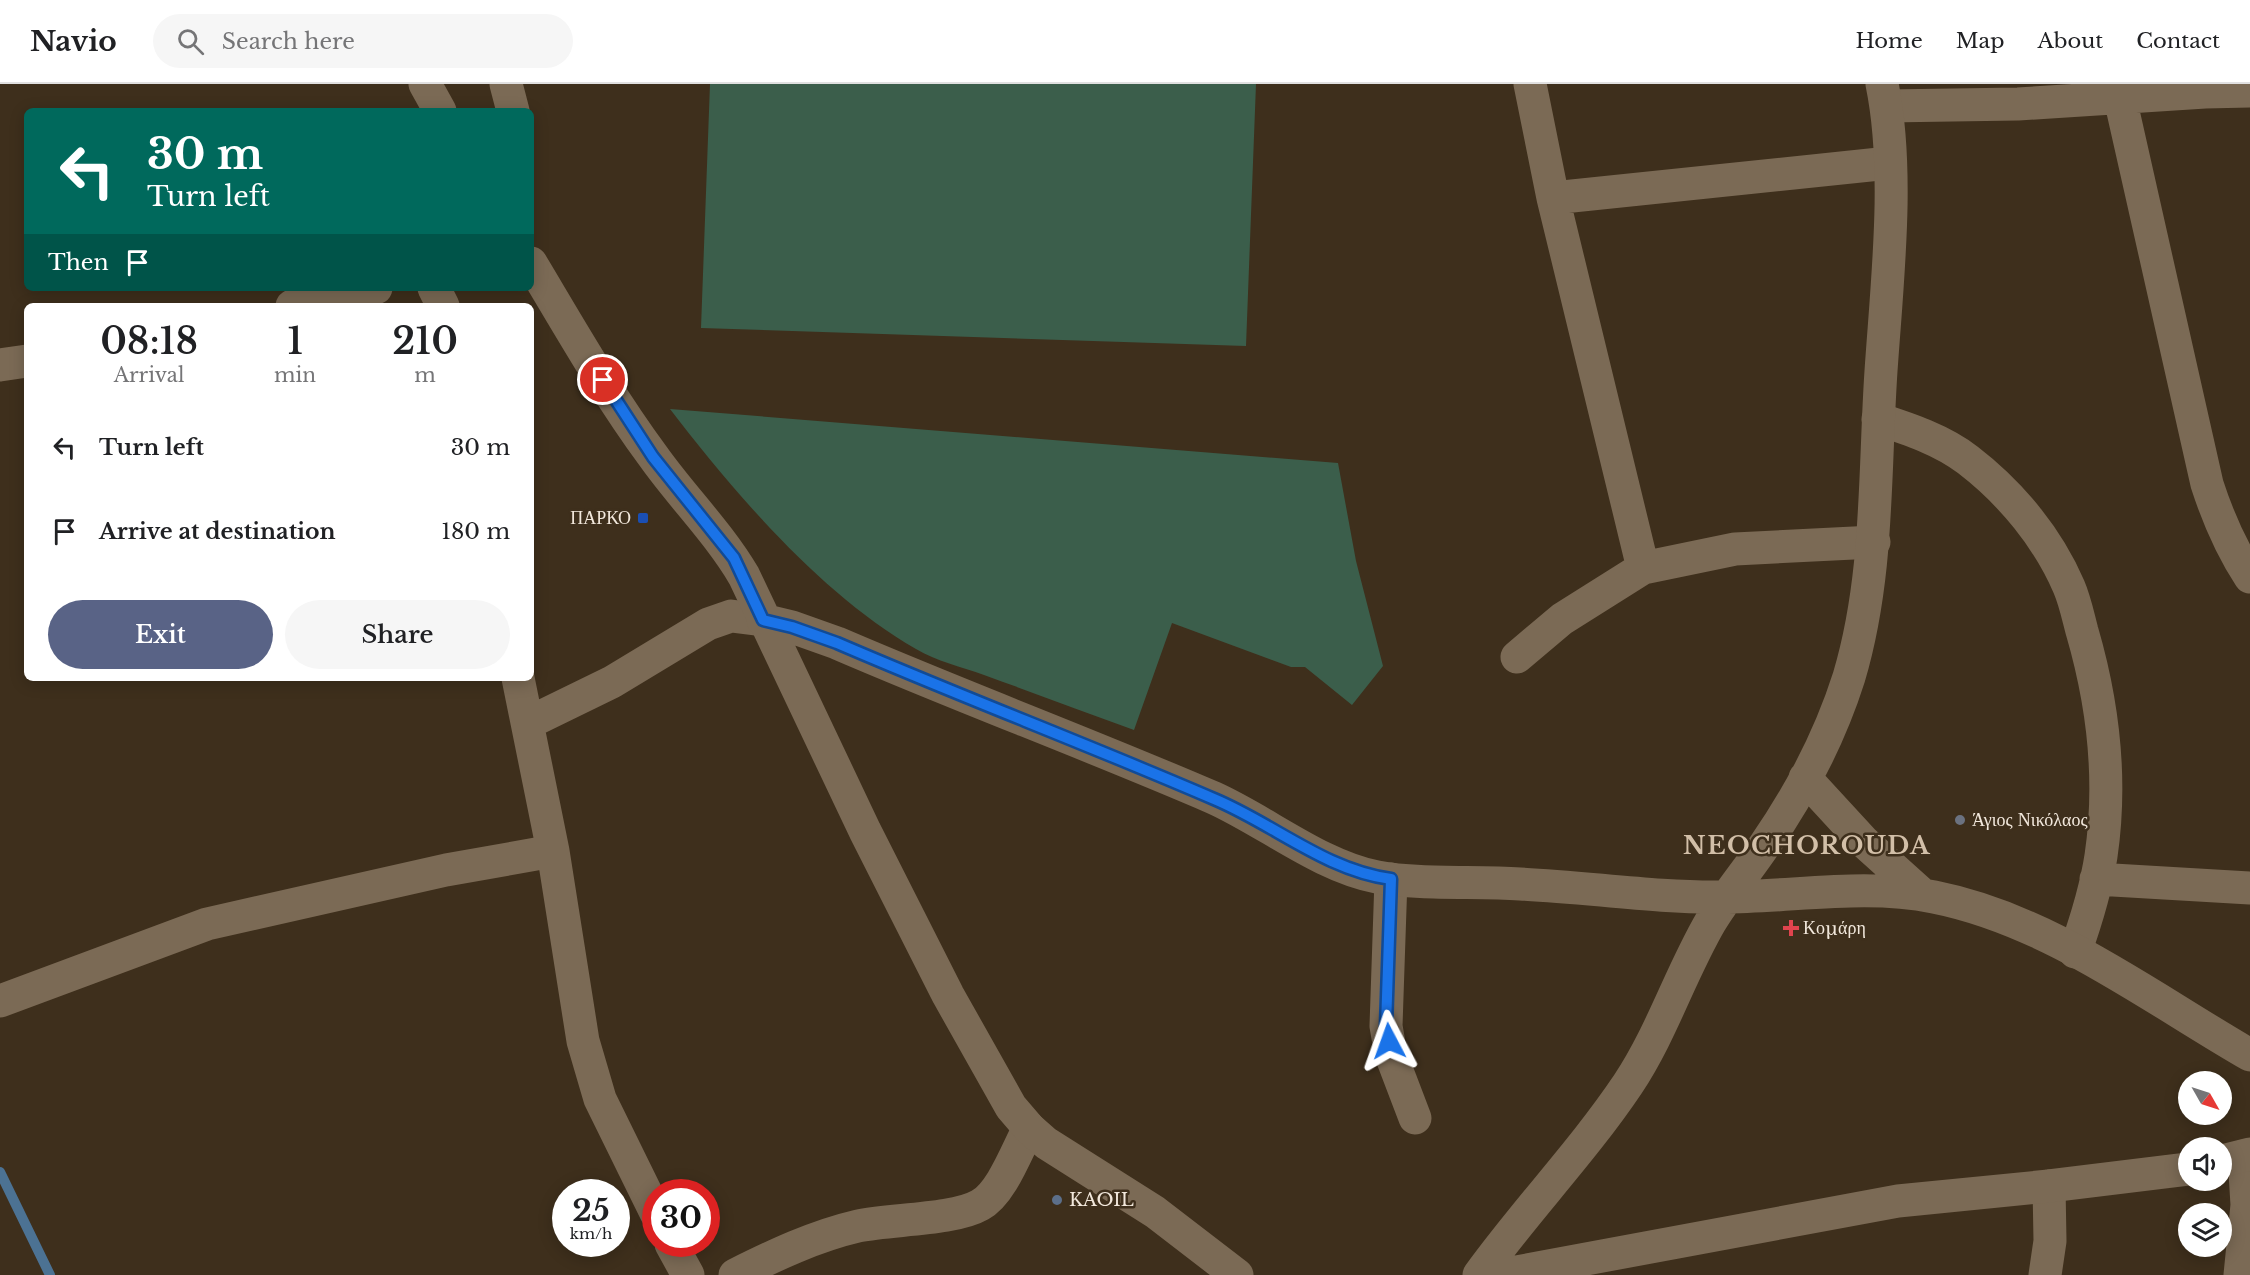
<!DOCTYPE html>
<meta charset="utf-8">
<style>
:root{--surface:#fff;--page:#f6f6f6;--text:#202124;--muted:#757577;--line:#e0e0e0;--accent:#596386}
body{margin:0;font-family:"Libre Baskerville",serif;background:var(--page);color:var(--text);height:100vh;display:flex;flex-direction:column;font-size:22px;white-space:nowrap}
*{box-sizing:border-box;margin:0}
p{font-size:20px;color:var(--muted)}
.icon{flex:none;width:33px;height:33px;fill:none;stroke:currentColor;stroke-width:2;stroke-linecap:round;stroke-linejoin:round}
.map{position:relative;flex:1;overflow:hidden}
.side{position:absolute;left:24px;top:219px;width:510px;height:378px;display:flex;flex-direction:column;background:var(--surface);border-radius:9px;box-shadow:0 3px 15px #0003}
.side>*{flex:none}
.hud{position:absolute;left:24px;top:24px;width:510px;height:183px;border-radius:9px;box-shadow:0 3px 15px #0003;background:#00695c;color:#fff;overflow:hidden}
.needle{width:39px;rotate:129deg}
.buttons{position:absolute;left:2178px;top:987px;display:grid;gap:12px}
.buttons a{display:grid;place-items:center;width:54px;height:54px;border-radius:50%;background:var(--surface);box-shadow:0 3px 15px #0003;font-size:30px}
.speed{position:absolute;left:552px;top:1095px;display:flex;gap:12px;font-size:30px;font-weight:700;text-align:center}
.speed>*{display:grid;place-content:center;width:78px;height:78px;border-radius:50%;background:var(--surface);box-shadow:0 3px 15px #0003;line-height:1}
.speed small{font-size:15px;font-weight:400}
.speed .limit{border:9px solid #d22;background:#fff;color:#111}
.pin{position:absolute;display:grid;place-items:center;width:51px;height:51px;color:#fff;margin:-26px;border:3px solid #fff;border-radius:50%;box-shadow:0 2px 6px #0007}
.me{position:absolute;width:66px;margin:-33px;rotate:356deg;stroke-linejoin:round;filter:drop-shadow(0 0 4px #0008)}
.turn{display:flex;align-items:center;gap:21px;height:126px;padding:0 24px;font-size:27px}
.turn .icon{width:78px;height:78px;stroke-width:2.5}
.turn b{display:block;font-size:42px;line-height:51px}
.then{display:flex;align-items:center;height:57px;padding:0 24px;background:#0003;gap:12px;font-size:22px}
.eta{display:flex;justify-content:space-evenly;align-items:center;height:102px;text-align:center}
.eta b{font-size:36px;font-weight:600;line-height:42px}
.cta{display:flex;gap:12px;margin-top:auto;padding:12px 24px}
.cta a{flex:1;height:69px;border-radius:36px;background:var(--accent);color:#fff;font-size:24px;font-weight:600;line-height:69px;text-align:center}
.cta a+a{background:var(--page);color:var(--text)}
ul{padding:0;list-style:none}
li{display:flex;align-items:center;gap:18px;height:84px;padding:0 24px}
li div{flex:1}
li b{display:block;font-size:22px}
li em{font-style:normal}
header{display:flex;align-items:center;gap:36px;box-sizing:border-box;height:84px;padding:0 30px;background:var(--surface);border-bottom:2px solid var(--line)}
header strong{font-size:28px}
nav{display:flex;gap:33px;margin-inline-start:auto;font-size:21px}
.search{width:420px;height:54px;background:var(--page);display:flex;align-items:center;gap:15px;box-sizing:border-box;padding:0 21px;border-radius:33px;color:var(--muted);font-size:22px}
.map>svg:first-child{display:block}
.green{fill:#3b5e4b}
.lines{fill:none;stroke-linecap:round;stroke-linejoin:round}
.stream{stroke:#4c7293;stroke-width:10}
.minor{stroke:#7b6a55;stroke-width:33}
.tertiary{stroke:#7b6a55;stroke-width:33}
.route-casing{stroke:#114b97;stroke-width:15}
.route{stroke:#1a73e8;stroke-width:10}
.transit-dot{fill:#1a4fb4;stroke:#3e2f1c;stroke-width:2}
.worship-dot{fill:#6b7280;stroke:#3e2f1c;stroke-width:2}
.health-dot{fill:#e0444e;stroke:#3e2f1c;stroke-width:2}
.service-dot{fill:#5c6f8a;stroke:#3e2f1c;stroke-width:2}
.labels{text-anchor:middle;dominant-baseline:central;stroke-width:5;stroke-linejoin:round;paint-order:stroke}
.poi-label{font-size:18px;fill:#f2e8dc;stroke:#3e2f1c;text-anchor:start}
.district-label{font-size:24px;font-weight:bold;letter-spacing:1.5px;fill:#d2bfa8;stroke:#3e2f1c}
</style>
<header>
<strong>Navio</strong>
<div class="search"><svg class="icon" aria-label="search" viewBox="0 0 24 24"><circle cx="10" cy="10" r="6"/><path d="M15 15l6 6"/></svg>Search here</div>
<nav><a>Home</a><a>Map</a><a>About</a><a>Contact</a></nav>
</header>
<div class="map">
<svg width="2250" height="1191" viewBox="0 0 2250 1191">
<rect width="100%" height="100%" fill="#3e2f1c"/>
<!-- green -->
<path class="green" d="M710,0H1256L1246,262L701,244Z
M670,325L1338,379L1356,477L1383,582L1352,621L1305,583H1291L1172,539L1134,646C1084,628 1034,609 984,591C962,583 936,577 916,565C822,511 735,410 670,325Z"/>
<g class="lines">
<!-- stream -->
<path class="stream" d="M0,1088L50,1191"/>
<!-- minor -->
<path class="minor" d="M506,0L513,27
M1530,0L1553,114L1643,484L1735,465L1874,458
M2120,14L2207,400C2218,434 2231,464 2250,493
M1887,22L2018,20L2205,8L2250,7
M1553,114L1889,79
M434,204L443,222
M292,222L376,204
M0,281L27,277
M1878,335C1909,345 1942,356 1968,376C2011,409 2048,454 2069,503C2075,517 2078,532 2082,547C2103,619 2112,697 2101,772C2096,805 2086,837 2075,868
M1517,573L1562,535L1643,484
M518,594L553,767L583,957L600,1015L656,1129
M528,639L612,598L708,540L731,532L763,536
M1391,795L1386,942L1391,971L1415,1034
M2096,795L2250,804
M0,917L207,840L446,786L553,767
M671,1160L688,1191
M735,1191C775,1171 815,1152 858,1142C891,1135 954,1136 980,1121C1002,1109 1017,1066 1029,1044
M2045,1191L2050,1157L2049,1102
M2240,1191L2247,1121L2244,1072"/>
<!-- tertiary -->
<path class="tertiary" d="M425,0L440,27
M531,179C570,244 608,311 653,372C682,413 718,448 744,492L865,747L948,911L1011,1023L1029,1044L1046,1059L1155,1128L1237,1191
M763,536L792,543L837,559C962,613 1089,660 1214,714C1267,738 1320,782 1377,793C1420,801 1474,797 1520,800C1588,803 1655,814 1723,813C1793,813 1865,799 1934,813C2050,836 2149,913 2250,971
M1805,694L1863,757L1923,811
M2222,1077L2250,1070
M1479,1191C1526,1126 1583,1067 1628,1000C1662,949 1680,890 1711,837C1727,811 1747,787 1764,762C1800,710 1830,653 1849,593C1879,492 1874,391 1881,287C1887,198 1900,88 1882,0
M1500,1191L1898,1117L2049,1102L2188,1085"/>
</g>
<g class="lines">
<defs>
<path id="route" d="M603,296L653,373L734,474L763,536L792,543L837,559C962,613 1089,661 1214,715C1274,740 1325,786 1391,795L1386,942L1389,957"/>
</defs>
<!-- route casing -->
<use href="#route" class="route-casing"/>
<!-- route -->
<use href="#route" class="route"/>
</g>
<!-- markers -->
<rect class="transit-dot" x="637" y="428" width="12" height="12" rx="3"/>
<circle class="worship-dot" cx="1960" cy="736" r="6"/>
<path class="health-dot" d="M1788 835h6v6h6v6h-6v6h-6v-6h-6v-6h6z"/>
<circle class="service-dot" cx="1057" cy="1116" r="6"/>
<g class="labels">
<!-- poi labels -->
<g class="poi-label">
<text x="631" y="434" text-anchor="end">ΠΑΡΚΟ</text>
<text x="1972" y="736">Άγιος Νικόλαος</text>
<text x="1803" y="844">Κομάρη</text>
<text x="1069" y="1116">KAOIL</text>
</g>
<!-- district labels -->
<g class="district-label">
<text x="1807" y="761">NEOCHOROUDA</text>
</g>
</g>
</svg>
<div class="buttons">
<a><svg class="needle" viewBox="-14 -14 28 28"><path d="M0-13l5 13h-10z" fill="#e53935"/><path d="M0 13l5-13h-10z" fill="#757577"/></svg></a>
<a><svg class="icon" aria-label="sound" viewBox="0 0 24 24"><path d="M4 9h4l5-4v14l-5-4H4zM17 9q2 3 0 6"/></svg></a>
<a><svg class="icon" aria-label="layers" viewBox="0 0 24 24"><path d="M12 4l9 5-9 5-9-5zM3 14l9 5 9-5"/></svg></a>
</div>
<div class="speed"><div>25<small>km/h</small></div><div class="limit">30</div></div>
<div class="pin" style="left:603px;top:296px;background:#d93025"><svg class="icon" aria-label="arrive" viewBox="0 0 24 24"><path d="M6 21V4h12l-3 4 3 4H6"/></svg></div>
<svg class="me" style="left:1389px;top:957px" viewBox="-20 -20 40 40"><path d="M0-17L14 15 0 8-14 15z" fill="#1a73e8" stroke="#fff" stroke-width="4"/></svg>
<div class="hud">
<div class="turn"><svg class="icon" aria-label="left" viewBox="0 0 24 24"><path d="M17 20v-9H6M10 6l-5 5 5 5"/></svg><div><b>30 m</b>Turn left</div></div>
<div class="then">Then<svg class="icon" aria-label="arrive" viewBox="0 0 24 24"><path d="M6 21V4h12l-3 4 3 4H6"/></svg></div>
</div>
<section class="side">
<div class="eta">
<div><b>08:18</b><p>Arrival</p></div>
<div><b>1</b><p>min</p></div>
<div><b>210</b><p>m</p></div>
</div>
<ul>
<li><svg class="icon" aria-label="left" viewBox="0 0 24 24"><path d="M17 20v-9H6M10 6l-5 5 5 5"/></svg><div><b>Turn left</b></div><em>30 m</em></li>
<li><svg class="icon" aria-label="arrive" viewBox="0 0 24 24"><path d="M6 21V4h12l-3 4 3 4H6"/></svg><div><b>Arrive at destination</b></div><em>180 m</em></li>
</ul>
<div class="cta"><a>Exit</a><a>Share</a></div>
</section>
</div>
